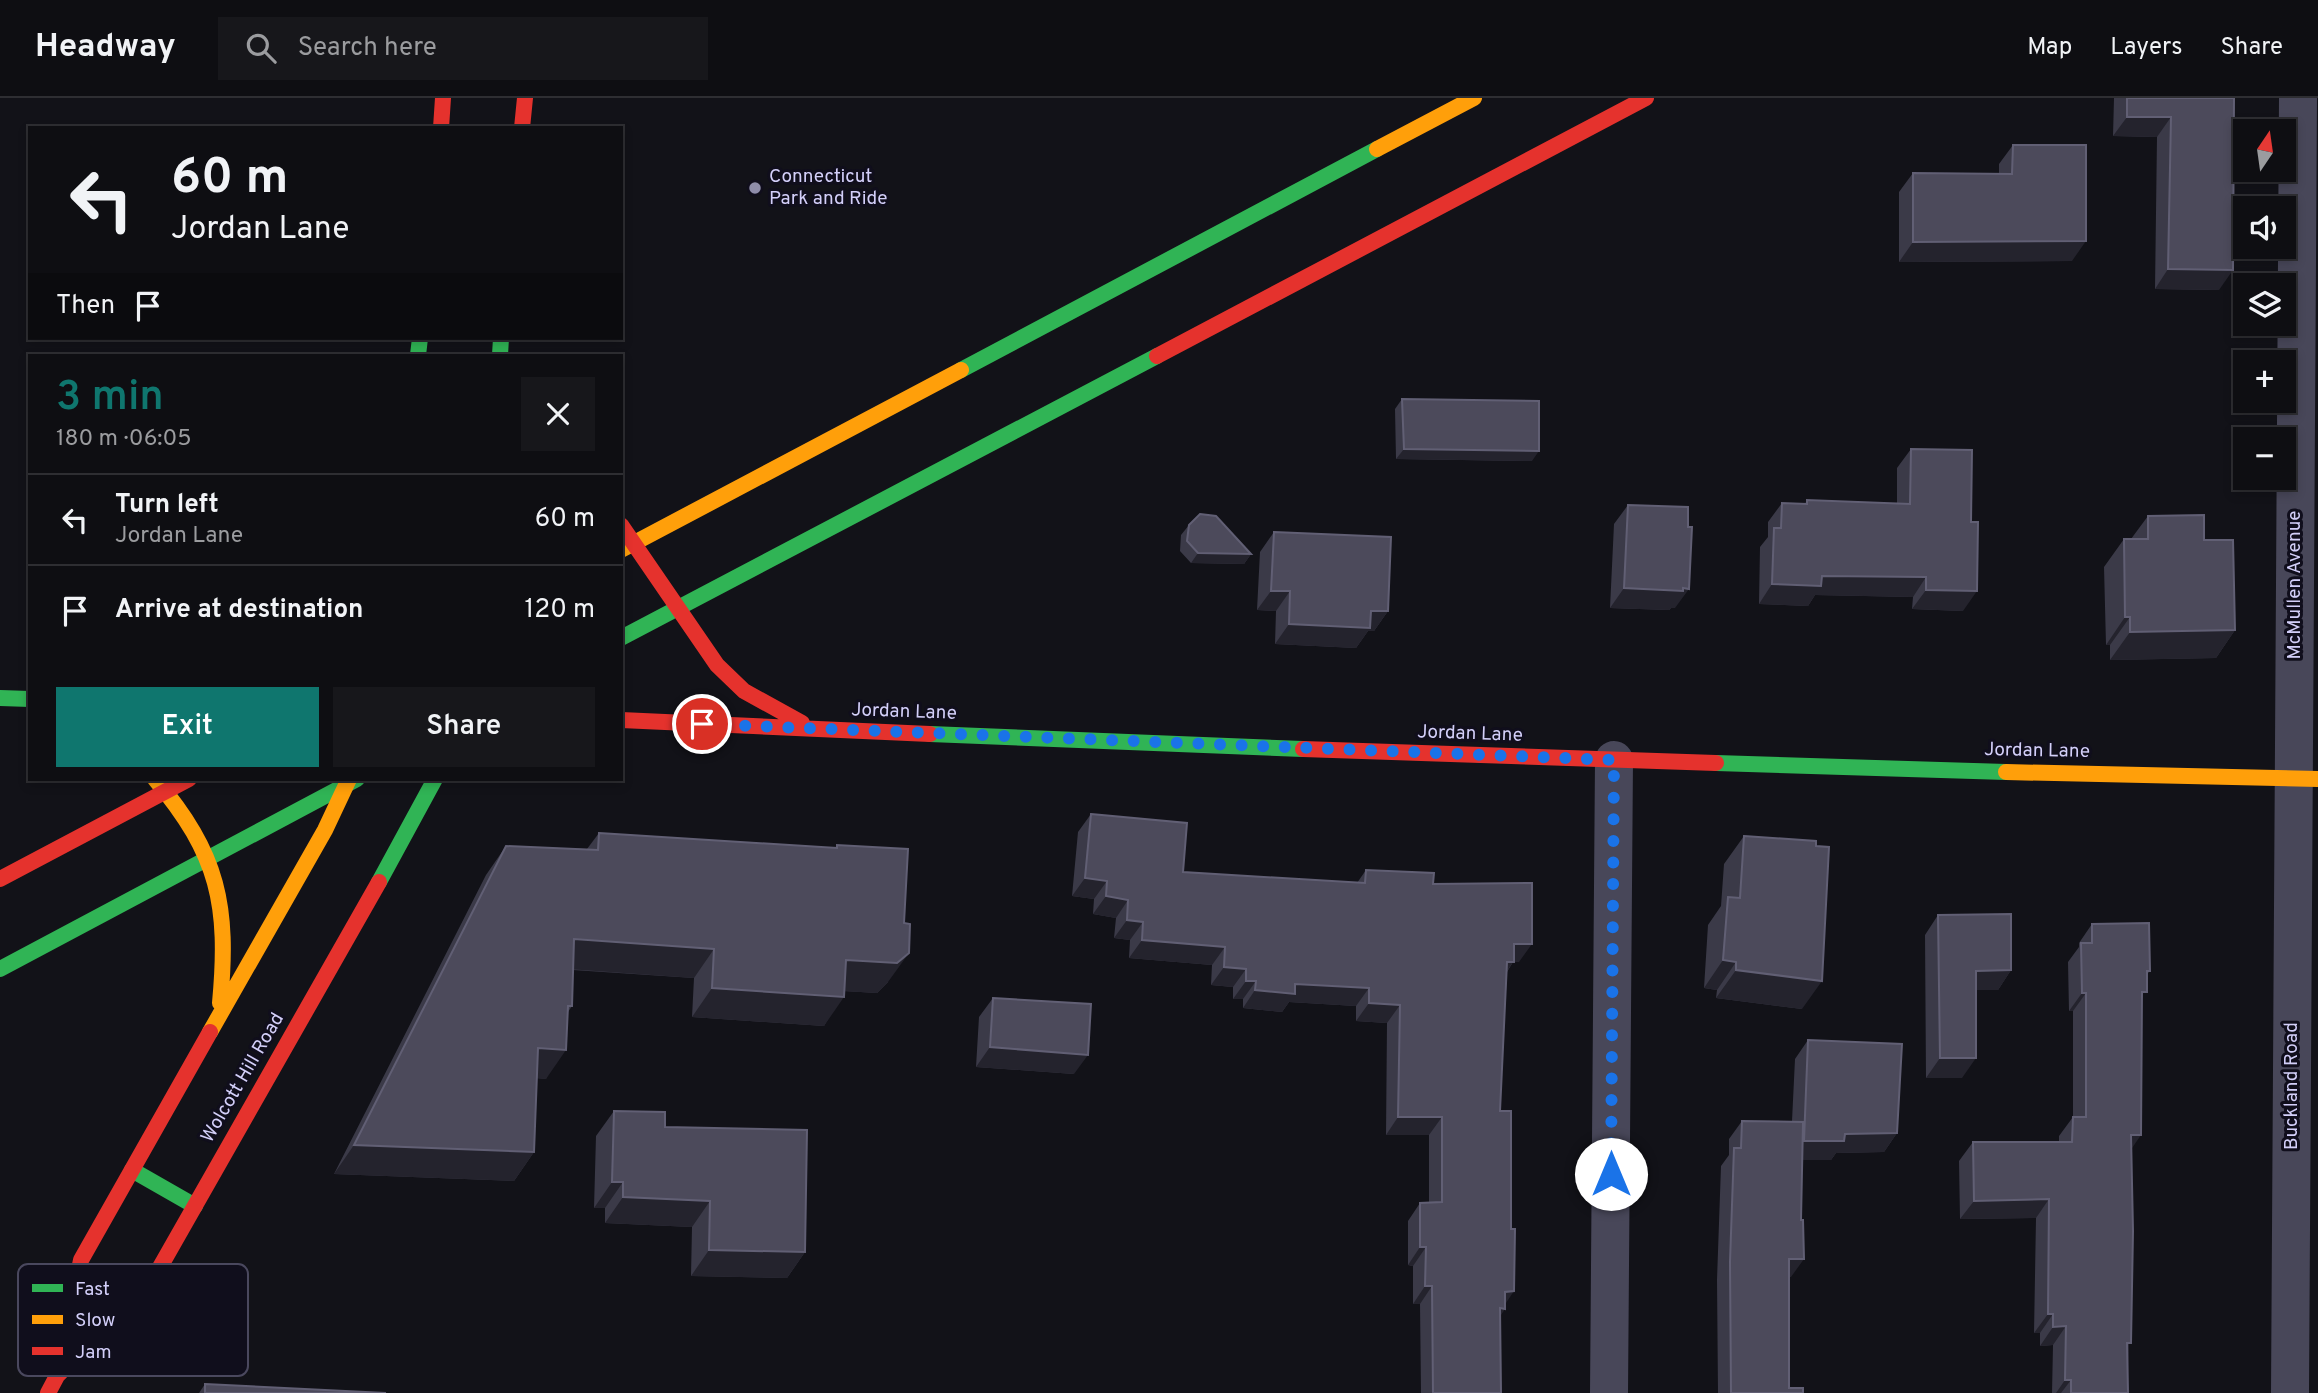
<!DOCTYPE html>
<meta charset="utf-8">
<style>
:root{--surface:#0e0e12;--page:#17171b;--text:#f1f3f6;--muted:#9b9c9f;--line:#2e2e32;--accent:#0f766e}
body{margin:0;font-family:Overpass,sans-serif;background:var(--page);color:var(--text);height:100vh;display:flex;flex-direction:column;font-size:26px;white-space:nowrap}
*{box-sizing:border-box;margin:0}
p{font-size:23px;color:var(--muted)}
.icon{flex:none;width:38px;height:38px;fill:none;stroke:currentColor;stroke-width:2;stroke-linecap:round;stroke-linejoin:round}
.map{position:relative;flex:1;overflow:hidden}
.sheet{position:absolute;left:28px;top:256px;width:595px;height:427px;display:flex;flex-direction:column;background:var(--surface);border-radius:0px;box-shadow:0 4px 10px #0003,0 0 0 2px var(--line)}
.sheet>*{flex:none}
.guide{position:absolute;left:28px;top:28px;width:595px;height:214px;border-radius:0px;box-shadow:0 4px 10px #0003,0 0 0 2px var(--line);background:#0e0e12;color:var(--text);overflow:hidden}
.needle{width:46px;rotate:13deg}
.buttons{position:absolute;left:2233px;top:21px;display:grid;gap:14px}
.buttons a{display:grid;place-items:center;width:63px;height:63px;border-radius:0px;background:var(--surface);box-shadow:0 4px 10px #0003,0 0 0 2px var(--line);font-size:35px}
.pin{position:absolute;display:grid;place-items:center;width:60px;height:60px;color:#fff;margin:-30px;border:4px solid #fff;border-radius:50%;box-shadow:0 2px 7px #0007}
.me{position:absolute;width:77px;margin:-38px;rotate:0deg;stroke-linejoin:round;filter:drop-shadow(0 0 5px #0008)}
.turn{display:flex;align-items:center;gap:24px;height:147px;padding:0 28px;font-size:32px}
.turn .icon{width:91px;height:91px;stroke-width:2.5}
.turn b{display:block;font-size:49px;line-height:60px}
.then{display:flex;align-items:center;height:66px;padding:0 28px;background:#0003;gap:14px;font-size:26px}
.round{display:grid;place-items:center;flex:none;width:74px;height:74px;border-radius:0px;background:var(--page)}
.summary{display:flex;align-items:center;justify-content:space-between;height:119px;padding:0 28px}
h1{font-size:42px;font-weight:600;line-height:52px;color:var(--accent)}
.cta{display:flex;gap:14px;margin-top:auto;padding:14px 28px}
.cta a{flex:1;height:80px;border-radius:0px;background:var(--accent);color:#fff;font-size:28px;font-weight:600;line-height:80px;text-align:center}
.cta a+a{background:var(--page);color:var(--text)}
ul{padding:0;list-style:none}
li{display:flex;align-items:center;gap:21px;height:91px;padding:0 28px;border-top:2px solid var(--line)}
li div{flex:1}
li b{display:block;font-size:26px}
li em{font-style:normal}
header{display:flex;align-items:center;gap:42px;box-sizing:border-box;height:98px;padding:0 35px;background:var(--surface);border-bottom:2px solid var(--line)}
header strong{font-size:33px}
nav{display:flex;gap:38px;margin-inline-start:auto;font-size:24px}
.search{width:490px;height:63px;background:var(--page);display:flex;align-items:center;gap:18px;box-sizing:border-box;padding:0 24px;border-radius:0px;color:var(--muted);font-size:26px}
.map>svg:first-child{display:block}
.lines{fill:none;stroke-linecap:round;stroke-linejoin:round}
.street{stroke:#484759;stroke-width:38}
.fast{stroke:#30b455;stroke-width:16}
.slow{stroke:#ff9f0a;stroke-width:16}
.jam{stroke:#e5322d;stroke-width:16}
.wall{fill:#3b3a48}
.shaded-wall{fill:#24232d}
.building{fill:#4c4a5b;stroke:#615f74;stroke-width:2}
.route{stroke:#1a73e8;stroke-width:12;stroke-dasharray:0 21.6}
.poi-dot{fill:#8f8daa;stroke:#100e1c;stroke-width:2.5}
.labels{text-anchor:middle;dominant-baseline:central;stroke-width:6;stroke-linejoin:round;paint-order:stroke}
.poi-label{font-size:19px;fill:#d3cff9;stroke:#100e1c;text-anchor:start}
.street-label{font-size:19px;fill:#d3cff9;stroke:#100e1c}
.key{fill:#100e1c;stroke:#4a485e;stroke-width:2}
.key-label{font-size:19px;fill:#d3cff9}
</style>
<header>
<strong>Headway</strong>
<div class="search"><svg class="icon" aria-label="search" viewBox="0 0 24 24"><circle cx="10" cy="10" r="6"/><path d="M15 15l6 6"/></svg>Search here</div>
<nav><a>Map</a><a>Layers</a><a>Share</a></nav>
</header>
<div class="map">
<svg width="2318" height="1295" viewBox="0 0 2318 1295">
<rect width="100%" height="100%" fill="#121218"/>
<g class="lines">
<!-- street -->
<path class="street" d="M1609,1295L1614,662
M2290,1295L2298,0"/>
<!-- fast -->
<path class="fast" d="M418,257L420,240
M500,257L501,240
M961,272L1377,51
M621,540L1157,258
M0,600L30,601
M930,636L1303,651
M1716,665L2006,674
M379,784L435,681
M0,871L357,681
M132,1072L195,1108"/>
<!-- slow -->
<path class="slow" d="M1377,51L1474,0
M621,452L961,272
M2006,674L2318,681
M155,681C219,757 229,807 220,905
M210,934L325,732L349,681"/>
<!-- jam -->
<path class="jam" d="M441,30L443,0
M522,30L525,0
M1157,258L1646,0
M621,427L717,567L744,593L802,625
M621,622L930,636
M1303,651L1716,665
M0,781L189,681
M57,1278L81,1162L210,934
M48,1295L57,1278L155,1178L379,784"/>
</g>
<!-- wall -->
<path class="wall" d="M2114,0H2234L2219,192L2155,191L2157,39L2113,38Z
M2013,47L2072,163L1899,164V94L1913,75H1999V66Z
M1402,301L1532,363L1396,361L1395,311Z
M1911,351L1963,513L1912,511L1913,499L1815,497L1808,508L1759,506L1760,449L1768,439V424L1782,405L1805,406L1807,402L1897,406V370Z
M1628,407L1675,510H1671L1669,512L1610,510L1614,426Z
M2148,418L2204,442L2235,532L2216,560L2110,562V547H2106L2104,469L2124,441H2131Z
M1189,427L1251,456L1244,466L1191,465L1180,453L1181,437Z
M1274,434L1388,513L1374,533H1368L1356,550L1275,546L1276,513L1257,512L1260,454Z
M1091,716L1183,774L1357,785L1366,772L1433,786L1519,864H1513L1507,874L1500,1013L1505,1206L1500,1218L1501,1295H1421L1420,1206H1413V1168L1408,1167V1123L1420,1105L1429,1104V1037H1386L1387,925L1356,923V908L1289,904L1282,914L1243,910V901H1233V889L1211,887L1212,867L1129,860L1130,842L1114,840L1116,820L1093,816L1094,801L1072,798L1078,734Z
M599,735L836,750L837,747L888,884L877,895L844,893L824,928L692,919L694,880L573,872L572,908L568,914L546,981L537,980L534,1054L514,1083L334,1076L486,777L506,748L587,751Z
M1744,738L1802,911L1716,900L1717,892L1704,890L1708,827L1721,808L1724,766Z
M1938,817L2011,872L1998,892H1976L1962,980H1926L1925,837Z
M2092,826L2150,873L2147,876L2142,901L2131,1052L2128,1295H2052L2053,1247L2040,1248V1235H2034L2036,1120L1960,1121L1959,1063L1973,1044H2059V1038L2073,1019V913H2069L2068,864L2079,849V845Z
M993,900L1074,976L976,969L979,919Z
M1808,942L1897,1035L1884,1054L1836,1055L1831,1062H1802L1791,1179H1789V1290L1803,1295H1718L1717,1182L1721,1068L1729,1057V1041L1742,1023H1792L1795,961Z
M614,1013L665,1029L805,1154L787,1180L691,1178L692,1129L605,1125V1110H594L596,1038Z
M205,1286L386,1295H199Z"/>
<!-- shaded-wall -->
<path class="shaded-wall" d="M2127,19H2171L2157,39L2113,38Z
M2086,143L2072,163L1899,164L1913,144Z
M2168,171L2233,172L2219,192L2155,191Z
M1404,351L1539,353L1532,363L1396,361Z
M1198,455L1251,456L1244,466L1191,465Z
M1822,478L1926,479L1913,499L1815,497L1808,508L1759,506L1772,486Z
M1624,490H1683L1689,491L1675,510H1671L1669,512L1610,510Z
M1926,492L1977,493L1963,513L1912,511Z
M1271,493H1290L1276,513L1257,512Z
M1371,513H1388L1374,533H1368L1356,550L1275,546L1289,526Z
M2125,519H2130L2110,547H2106Z
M2235,532L2216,560L2110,562L2130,534Z
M1085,780L1107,783L1094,801L1072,798Z
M1106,798L1128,802L1116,820L1093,816Z
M1127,822L1143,824L1130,842L1114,840Z
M574,841L714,851L694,880L554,870Z
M1142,842L1225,849L1212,867L1129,860Z
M1514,846H1532L1519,864H1513L1501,882Z
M909,855L888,884L877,895L825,892L846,862Z
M1723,862L1736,864L1717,892L1704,890Z
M1224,869L1246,871L1233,889L1211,887Z
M1736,872L1822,883L1802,911L1716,900Z
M2011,872L1998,892H1962L1976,873Z
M1246,883H1256L1243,901H1233Z
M1295,886L1369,890L1356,908L1289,904L1282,914L1243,910L1255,892Z
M712,890L844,899L824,928L692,919Z
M2082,895H2086L2073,913H2069Z
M1369,905L1400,907L1387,925L1356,923Z
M990,949L1088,957L1074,976L976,969Z
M538,950L566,952L546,981L518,979Z
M1940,960H1976L1962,980H1926Z
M1398,1019H1442L1429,1037H1386Z
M1897,1035L1884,1054L1836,1055L1831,1062H1791L1804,1043L1845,1036Z
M2131,1037H2141L2128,1056Z
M354,1047L534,1054L514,1083L334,1076Z
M612,1084H623L605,1110H594Z
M623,1099L710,1103L692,1129L605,1125Z
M2049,1101L2036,1120L1960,1121L1974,1103Z
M1420,1149H1426L1413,1168L1408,1167Z
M709,1152L805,1154L787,1180L691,1178Z
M1789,1161H1804L1791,1179H1776Z
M1425,1188H1432L1420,1206H1413Z
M1514,1193L1502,1211H1505L1493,1229L1505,1194Z
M2048,1216H2053L2040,1235H2034Z
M2066,1228L2053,1247L2040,1248L2053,1229Z
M2065,1282H2071L2061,1295H2056Z"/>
<!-- building -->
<path class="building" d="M2127,0H2234L2233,172L2168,171L2171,19H2127Z
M2013,47H2086V143L1913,144V75L2012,76Z
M1402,301L1539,303V353L1404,351Z
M1911,351L1972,352L1971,424H1978L1977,493L1926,492V479L1822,478L1821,488L1772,486L1774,430H1781L1782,405L1807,406V402L1910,406Z
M1628,407L1688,409V429H1692L1689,491L1683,490V493L1624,490Z
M1200,416L1216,418L1251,456L1198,455L1187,443L1189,427Z
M2204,417V442H2233L2235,532L2130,534V519H2125L2124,441H2148V418Z
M1274,434L1391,439L1388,513H1371L1370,530L1289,526L1290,493H1271Z
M1091,716L1187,725L1183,774L1365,785L1366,772L1434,775L1433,786L1532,785V846H1514V864H1507L1500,1013H1511V1131H1515L1514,1193L1505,1194V1211L1500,1210L1501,1295H1433L1432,1188H1425L1426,1149H1420V1105L1442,1104V1019H1398L1400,907L1369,905V890L1295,886V896L1255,892L1256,883H1246V871L1224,869L1225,849L1142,842L1143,824L1127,822L1128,802L1106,798L1107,783L1085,780Z
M599,735L837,750V747L908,751L904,825L910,826L909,855L897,865L846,862L844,899L712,890L714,851L574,841L572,908H568L566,952L538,950L534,1054L354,1047L506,748L598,752Z
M1744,738L1816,743V748L1829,749L1822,883L1736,872V864L1723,862L1728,799L1740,800Z
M2011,816V872L1976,873V960H1940L1938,817Z
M2149,825L2150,873H2147V894H2142L2141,1037H2131L2133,1133L2131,1245H2127L2128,1295H2071V1282H2065L2066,1228L2053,1229V1216H2048L2049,1101L1974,1103L1973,1044H2072L2073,1019H2086V895H2082L2081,845H2092V826Z
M993,900L1091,906L1088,957L990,949Z
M1808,942L1902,946L1897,1035L1845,1036L1844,1043H1804Z
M614,1013L665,1014V1029L807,1032L805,1154L709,1152L710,1103L623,1099V1084H612Z
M1742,1023L1803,1024L1801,1122H1803L1804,1161H1789V1290H1803V1295H1731L1730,1164L1734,1050H1741Z
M205,1286L386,1295H205Z"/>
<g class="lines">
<!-- route -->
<path class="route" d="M702,626L1614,662L1611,1076"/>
</g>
<!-- markers -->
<circle class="poi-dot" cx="755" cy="90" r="7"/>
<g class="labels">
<!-- poi labels -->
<g class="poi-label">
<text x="769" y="79">Connecticut<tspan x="769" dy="22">Park and Ride</tspan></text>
</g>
<!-- street labels -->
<g class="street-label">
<text transform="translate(2295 487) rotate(-90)">McMullen Avenue</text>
<text transform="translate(904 614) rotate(2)">Jordan Lane</text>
<text transform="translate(1470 636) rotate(2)">Jordan Lane</text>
<text transform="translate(2037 653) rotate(1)">Jordan Lane</text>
<text transform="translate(243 980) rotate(-60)">Wolcott Hill Road</text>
<text transform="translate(2292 988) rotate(-90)">Buckland Road</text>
</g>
</g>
<!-- legend -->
<rect x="18" y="1166" width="230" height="112" rx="10" class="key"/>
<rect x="32" y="1186" width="31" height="8" fill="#30b455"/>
<rect x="32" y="1217" width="31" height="9" fill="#ff9f0a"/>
<rect x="32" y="1249" width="31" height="8" fill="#e5322d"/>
<g class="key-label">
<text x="75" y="1197">Fast</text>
<text x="75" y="1228">Slow</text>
<text x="75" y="1260">Jam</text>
</g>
</svg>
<div class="buttons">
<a><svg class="needle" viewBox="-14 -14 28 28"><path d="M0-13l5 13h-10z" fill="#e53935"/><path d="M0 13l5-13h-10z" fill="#9b9c9f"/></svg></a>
<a><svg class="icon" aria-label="sound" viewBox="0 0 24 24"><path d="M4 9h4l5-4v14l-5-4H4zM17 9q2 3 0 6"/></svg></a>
<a><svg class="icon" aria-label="layers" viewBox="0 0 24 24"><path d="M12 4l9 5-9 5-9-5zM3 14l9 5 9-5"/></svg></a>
<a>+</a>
<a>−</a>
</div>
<div class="pin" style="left:702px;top:626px;background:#d93025"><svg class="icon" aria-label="arrive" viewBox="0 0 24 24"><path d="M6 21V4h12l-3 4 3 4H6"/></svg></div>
<svg class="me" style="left:1611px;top:1076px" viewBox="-20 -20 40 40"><circle r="19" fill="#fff"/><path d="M0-13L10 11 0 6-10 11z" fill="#1a73e8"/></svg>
<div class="guide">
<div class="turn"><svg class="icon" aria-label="left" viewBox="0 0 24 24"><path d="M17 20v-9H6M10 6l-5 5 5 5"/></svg><div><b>60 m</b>Jordan Lane</div></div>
<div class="then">Then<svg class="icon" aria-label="arrive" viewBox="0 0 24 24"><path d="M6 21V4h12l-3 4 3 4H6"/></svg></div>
</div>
<section class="sheet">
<div class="summary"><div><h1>3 min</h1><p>180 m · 06:05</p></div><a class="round"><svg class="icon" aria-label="close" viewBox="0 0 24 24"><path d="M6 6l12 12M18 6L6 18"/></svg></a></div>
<ul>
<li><svg class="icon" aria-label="left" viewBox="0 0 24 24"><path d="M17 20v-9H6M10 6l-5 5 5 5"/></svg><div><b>Turn left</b><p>Jordan Lane</p></div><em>60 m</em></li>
<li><svg class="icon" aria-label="arrive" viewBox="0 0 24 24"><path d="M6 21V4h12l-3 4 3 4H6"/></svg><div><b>Arrive at destination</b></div><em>120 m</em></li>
</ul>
<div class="cta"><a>Exit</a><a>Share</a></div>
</section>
</div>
